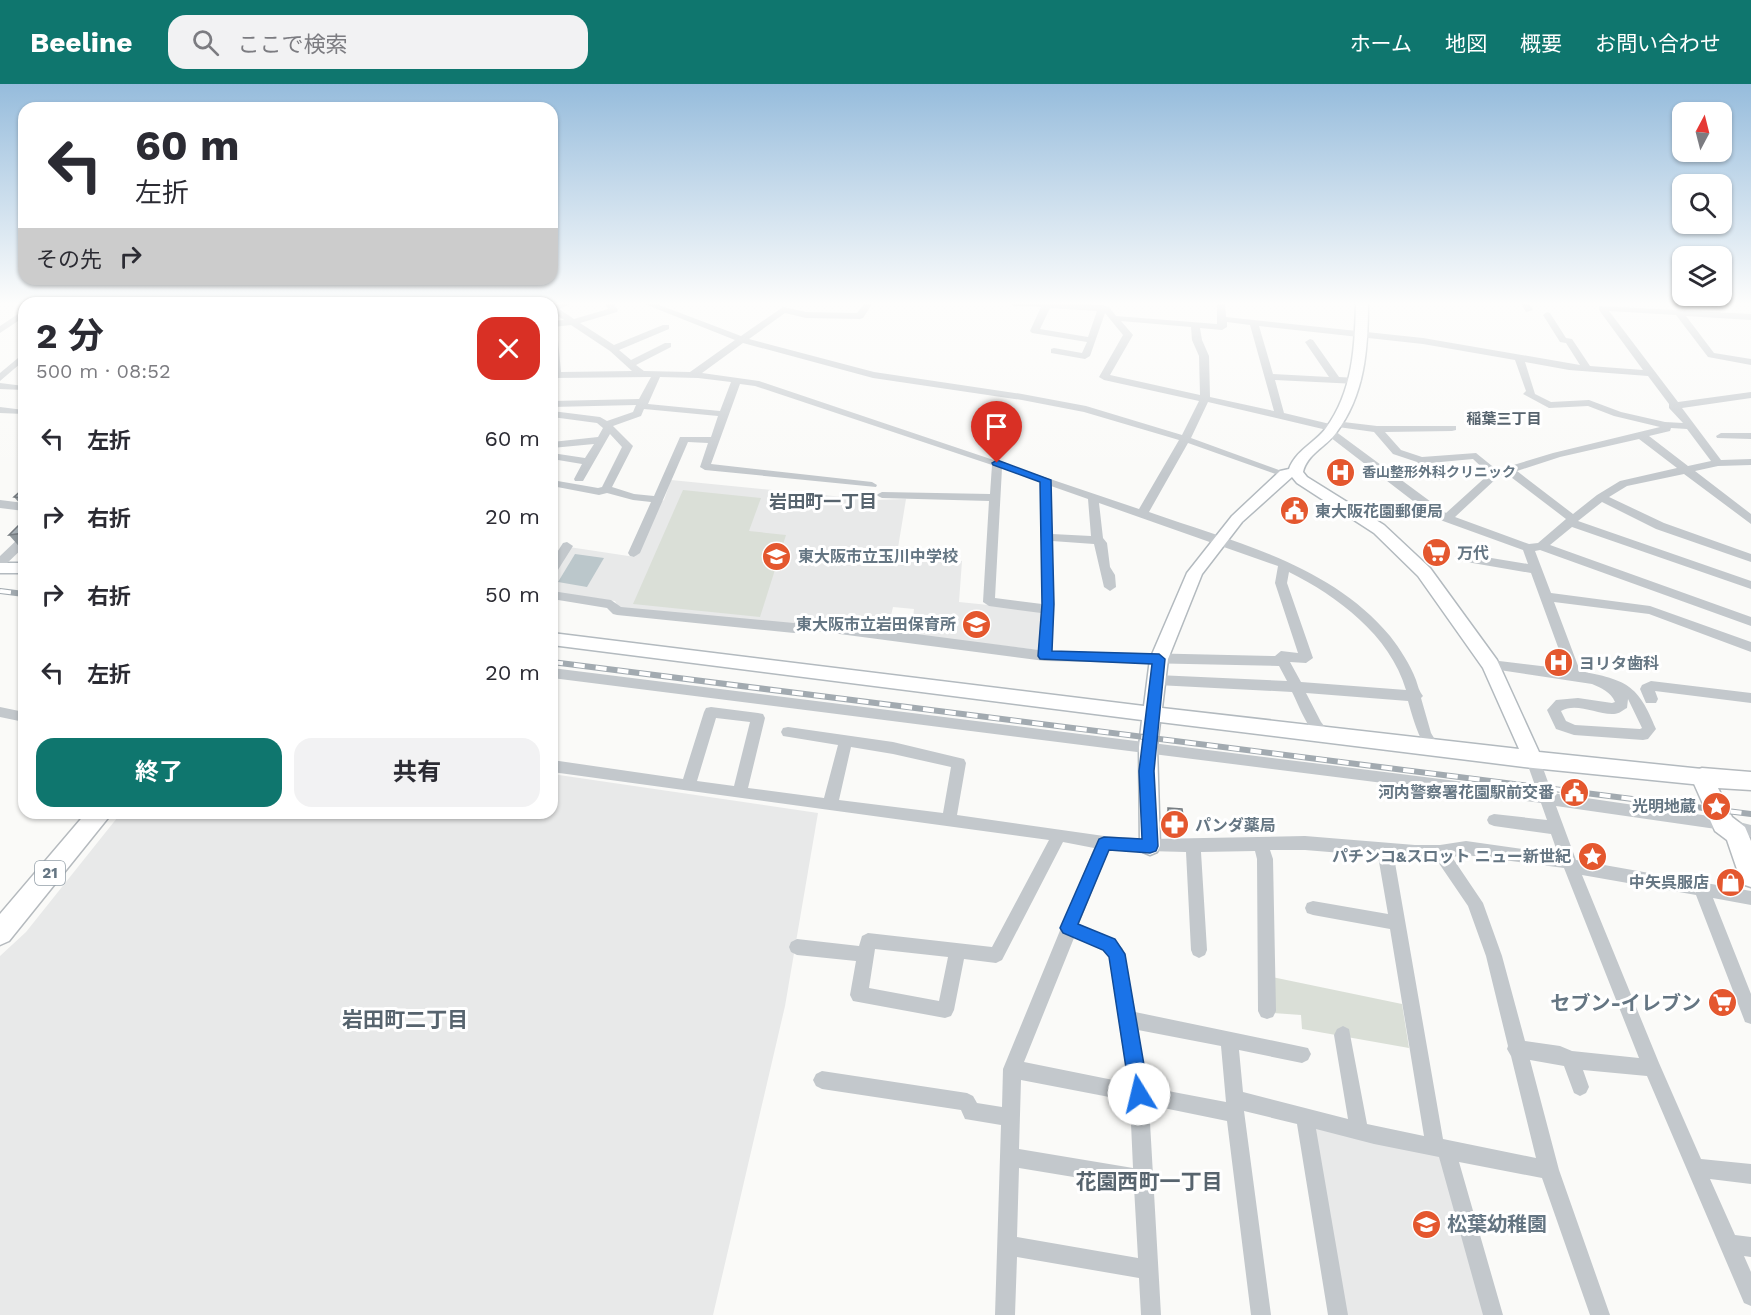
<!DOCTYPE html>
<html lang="ja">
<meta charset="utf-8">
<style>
:root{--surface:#fff;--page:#f2f2f3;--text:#2b2b33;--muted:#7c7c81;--accent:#0f766e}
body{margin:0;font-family:"Work Sans","Noto Sans JP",sans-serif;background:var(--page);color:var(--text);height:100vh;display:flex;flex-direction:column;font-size:22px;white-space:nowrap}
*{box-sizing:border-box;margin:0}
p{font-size:20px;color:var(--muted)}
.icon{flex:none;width:33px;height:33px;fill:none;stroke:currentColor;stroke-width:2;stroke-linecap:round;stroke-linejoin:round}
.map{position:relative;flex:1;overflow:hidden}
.details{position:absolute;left:18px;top:213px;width:540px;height:522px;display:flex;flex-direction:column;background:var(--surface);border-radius:18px;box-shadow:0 2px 4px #0004}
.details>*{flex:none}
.top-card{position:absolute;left:18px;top:18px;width:540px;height:183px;border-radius:18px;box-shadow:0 2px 4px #0004;background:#fff;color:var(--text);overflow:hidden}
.needle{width:39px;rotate:7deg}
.buttons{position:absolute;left:1672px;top:18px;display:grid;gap:12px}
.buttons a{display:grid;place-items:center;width:60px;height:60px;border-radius:12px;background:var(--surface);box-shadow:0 2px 4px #0004;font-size:30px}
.pin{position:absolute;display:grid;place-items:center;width:51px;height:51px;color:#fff;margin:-62px -26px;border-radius:50% 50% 50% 0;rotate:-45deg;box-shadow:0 0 6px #0007}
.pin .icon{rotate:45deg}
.me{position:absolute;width:66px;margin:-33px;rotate:351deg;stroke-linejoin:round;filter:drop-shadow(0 0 4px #0008)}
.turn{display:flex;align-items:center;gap:21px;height:126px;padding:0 18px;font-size:27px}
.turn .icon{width:78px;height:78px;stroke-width:2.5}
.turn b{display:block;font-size:42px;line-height:51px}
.then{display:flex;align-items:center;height:57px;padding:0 18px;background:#0003;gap:12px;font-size:22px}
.round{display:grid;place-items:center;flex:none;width:63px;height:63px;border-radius:18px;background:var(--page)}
.summary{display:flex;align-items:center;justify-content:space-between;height:102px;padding:0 18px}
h1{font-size:36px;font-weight:700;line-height:45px}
.action{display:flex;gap:12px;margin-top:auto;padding:12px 18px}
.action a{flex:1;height:69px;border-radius:18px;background:var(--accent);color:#fff;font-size:24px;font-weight:700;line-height:69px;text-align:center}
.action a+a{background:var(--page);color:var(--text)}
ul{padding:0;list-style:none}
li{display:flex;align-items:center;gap:18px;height:78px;padding:0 18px}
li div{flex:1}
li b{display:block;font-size:22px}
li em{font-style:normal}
header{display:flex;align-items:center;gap:36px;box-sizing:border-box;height:84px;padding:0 30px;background:var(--accent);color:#fff}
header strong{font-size:28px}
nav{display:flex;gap:33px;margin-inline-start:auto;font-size:21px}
.search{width:420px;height:54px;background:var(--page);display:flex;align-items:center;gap:15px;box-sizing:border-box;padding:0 21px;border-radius:18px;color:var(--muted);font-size:22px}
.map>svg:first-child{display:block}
.built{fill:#e8e9e9}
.green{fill:#dadfd7}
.water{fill:#bbc7cb}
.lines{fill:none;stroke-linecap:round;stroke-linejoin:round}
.secondary-casing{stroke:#b3babf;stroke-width:3}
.primary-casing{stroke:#b5babe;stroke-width:3}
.street{fill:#c3c8cc;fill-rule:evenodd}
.secondary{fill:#fff;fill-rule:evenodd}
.primary{fill:#fff;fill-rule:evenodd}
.rail-casing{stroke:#a2aab0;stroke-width:6}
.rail{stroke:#fff;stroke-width:4;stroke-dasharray:11;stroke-linecap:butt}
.wall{fill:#929a9f}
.building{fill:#aab3b9;stroke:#777d82;stroke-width:1.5}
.route{fill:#1a73e8;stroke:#114b97;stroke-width:1.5}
.labels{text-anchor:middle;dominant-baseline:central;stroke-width:6;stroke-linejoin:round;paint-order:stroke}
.far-poi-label{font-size:14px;font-weight:bold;fill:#657683;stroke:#fff;text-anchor:start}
.far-neighbourhood-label{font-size:15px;font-weight:bold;fill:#57646e;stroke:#fff}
.shield{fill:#fff;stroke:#939fa8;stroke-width:1.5}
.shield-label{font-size:15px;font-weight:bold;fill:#657683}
.poi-label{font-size:16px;font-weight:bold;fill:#657683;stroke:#fff;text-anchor:start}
.neighbourhood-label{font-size:18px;font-weight:bold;fill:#57646e;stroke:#fff}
.near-poi-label{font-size:20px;font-weight:bold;fill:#657683;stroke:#fff;text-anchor:end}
.near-neighbourhood-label{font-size:21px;font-weight:bold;fill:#57646e;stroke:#fff}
</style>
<header>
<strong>Beeline</strong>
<div class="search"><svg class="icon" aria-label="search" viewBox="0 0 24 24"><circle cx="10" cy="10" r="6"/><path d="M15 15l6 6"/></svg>ここで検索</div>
<nav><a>ホーム</a><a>地図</a><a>概要</a><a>お問い合わせ</a></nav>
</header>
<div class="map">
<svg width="1751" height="1231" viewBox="0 0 1751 1231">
<rect width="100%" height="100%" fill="#fafaf8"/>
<!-- built -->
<path class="built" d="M671,396L874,416L906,415L897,470L962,477L959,518L1037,526L1042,528L1039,566L911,551L914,525L893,523L887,549L875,548L864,543L809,537L794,541L619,525L615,517L552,508V492L569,463L635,473L659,419L664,416Z
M552,690L818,729L785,922L713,1231H0V872L26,848L121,729H552Z
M1312,1042L1440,1069L1484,1231H1345Z"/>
<!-- green -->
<path class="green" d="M683,406L761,414L749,447L786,451L760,533L633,520Z
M1272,893L1402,920L1409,964L1302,945L1301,931L1273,929Z"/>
<!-- water -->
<path class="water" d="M575,470L604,474L587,503L558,498Z"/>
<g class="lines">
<defs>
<path id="secondary" d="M1356,219H1368C1368,265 1365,311 1336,349C1326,363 1307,370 1303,388L1307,393L1384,441L1430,484L1497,576L1539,668L1702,685L1709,687L1712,693L1709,699L1702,701L1533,684L1160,638L1157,663L1160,762L1157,768L1150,771L1143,768L1140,762L1139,663L1142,636L552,561V549L1144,622L1150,575L1187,489L1232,432L1280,387L1289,385C1296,366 1315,359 1326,344C1353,307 1355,262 1356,219ZM1292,393L1297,399L1374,449L1418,492L1483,584L1519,665L1162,624L1168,575L1202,490L1242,438Z
M0,479H24V489H0Z"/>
<path id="primary" d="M1702,684L1751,688V706L1718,704L1732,733L1745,743L1751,757V803L1742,800L1727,756L1715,747L1691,693L1694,687Z
M86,729H112L9,857L0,861V830Z"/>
</defs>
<!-- secondary casing -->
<use href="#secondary" class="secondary-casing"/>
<!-- primary casing -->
<use href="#primary" class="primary-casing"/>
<!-- street -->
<path class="street" d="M559,219H573L559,225L574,235L608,225L604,219H613L618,226L617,228L580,239L614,261L663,241H669V245L619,266L631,276L665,259H671V263L636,281L644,287L690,288L735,256L642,219H654L741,252L783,223L806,228L857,229L865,219H873L863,234L860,235L806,234L785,229L749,255L874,288L1022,310L1086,322L1182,351L1199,317L1104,296L1099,293L1123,251L1105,229L1090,272L1085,275L1051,269V265L1054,264L1082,269L1087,258L1032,249L1030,247L1041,223L1014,222L1010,219L1102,221L1109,223L1116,232L1217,240V219H1225L1226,233L1423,254L1580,281L1566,259L1560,258L1543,231L1547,228L1550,229L1566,254L1572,255L1590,282L1643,286L1599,226V222L1751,230V236L1686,232L1714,269L1751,275V281L1708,273L1676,231L1609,227L1678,318L1751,308V314L1682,324L1721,376L1751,375V381L1718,382L1695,387L1751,430V440L1684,390L1627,402L1609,413L1664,439L1751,470V478L1656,445L1602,418L1578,437L1751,497V505L1572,443L1550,461L1751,533V542L1540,466L1535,467L1551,509L1650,522L1751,558V568L1649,530L1554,518L1580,587C1626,596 1638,600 1656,645L1648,655L1643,656L1574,651L1556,645L1547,626L1556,616L1578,614L1612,619L1615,618C1611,608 1601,604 1592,600L1486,584L1484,581L1486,578L1491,576L1566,585L1531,489L1461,477L1455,473L1461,469L1528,480L1523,466L1443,437L1430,430L1326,350L1325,348L1327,346L1208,318L1191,354L1290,390L1289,392H1281L1188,359L1149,428C1234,458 1330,480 1390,552C1400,565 1410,580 1416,596C1418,602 1419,607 1423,612L1421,614L1431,649L1440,664L1438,668H1428C1418,652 1413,635 1408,617L1306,609L1321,638L1332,652L1330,656C1313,662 1299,621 1292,608L1157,601L1150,596L1157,591L1287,597L1279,582L1045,577L809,546L794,549L617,531L613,530L607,524L552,515V507L611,516L621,523L794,539L809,536L1039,566L1041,529L989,522L983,518L989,417L882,414L876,411L882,408L990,410L992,381L755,302L740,300L711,380L872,398L877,401L876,403L705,386L700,383L708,359L688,358L640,469L634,473L630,472L628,469L651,418L633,416L607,409L599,411L552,402V396L598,404L602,403L622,363L610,350L583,397H575L574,395L582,380L552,375V369L585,374L594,360L552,364V358L598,353L603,344L597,339L552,333V327L600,333L607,337L633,328L636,321L552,323V317L639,315L651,293L552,294V237L564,236L552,228V221ZM1050,224L1097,227L1088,253L1040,245ZM1121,237L1191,243L1192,256L1199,272L1200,311L1110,291L1133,251ZM1227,238L1250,241L1274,327L1210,313L1209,272L1202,256L1200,244L1222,246L1227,243ZM571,241L610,267L632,287L561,288L557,245L553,243ZM1259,242L1423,260L1515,276L1526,307L1523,310L1549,324L1588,322L1614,332L1660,343L1553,369L1497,386L1476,369L1422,373L1401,366L1385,348L1452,347L1456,346V342H1377L1335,337L1330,340L1284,329L1275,296L1357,300L1362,297L1357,294L1339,293L1313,256L1310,255L1305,258L1329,293L1273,290ZM743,259L873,294L1022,316L1084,328L1179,356L1139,425L759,297L702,289ZM1525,278L1569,286L1648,292L1669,320V324L1683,339L1665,338L1621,328L1589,316L1551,318L1535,310ZM660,293L698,294L731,298L720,327L648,320ZM644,325L718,332L711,353H680L654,412L634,410L612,403L633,362L613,342L641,332ZM1338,343L1374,348L1393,370L1417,378L1435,396H1443L1444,394L1430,379L1473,375L1489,390L1446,429L1335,347ZM1671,344L1687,345L1711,377L1688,382L1649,352L1670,347ZM1639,355L1677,384L1620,397L1597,411L1573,430L1517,387L1560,373ZM1002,384L1040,398L1042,520L995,514ZM1507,390L1566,435L1538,459L1529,460L1455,433L1499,392ZM1051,402L1088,415L1091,452L1052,450ZM1099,419L1278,482L1275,499L1298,569L1281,567L1275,572L1052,567L1054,520L1052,457L1094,460L1104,503L1110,507L1116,503L1115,491L1110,483L1107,459L1103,454ZM1289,488C1337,512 1390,551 1406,606L1301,598L1290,578L1306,579L1313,574L1287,499ZM1628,615L1642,644L1640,645L1575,641L1566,637L1561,627C1577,618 1597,631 1614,630C1619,630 1623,626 1627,624Z
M1521,219H1529L1533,226L1526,228Z
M24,226V233L0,249V242Z
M18,274L23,277L21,279L0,297V289Z
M0,299L24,302V306L0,305Z
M0,323L24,326V330L0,329Z
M1721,349H1751V355L1717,354L1716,352Z
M0,416L24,419V427L0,424Z
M24,452V463L4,482L0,483V472L20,453Z
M567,458L573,462L556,489L552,490V476L563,459Z
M552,584L1537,707L1526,676L1528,672H1538L1540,676L1552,709L1723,734L1751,741V753L1723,746L1556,722L1576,776L1751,807V821L1713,814L1751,910V940L1745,938L1696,811L1582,791L1659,979L1701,1075L1751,1080V1100L1710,1095L1735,1151L1751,1153V1173L1744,1172L1751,1188V1222L1744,1219L1647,992L1583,986L1589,1003L1586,1009L1580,1012L1574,1009L1564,982L1530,976L1559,1086L1610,1231H1590L1542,1094L1459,1078L1503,1231H1483L1439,1073L1374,1060L1316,1045L1348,1231H1328L1297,1040L1244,1027L1271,1231H1251L1227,1037L1149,1021L1161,1231H1141L1139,1194L1017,1173L1015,1231H995L1001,1041L965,1035L961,1026L822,1005L816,1002L813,996L816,990L822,987L967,1009L973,1012L977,1019L1002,1023L1003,985L1094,764L1063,758L1002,876L996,879L964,875L954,926L951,932L945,934L853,917L850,911L856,877L797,871L791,868L789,863L791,858L797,855L859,862L862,852L868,849L992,863L1049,756L552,688V676L683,695L704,628L706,624L711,623L758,629L763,630L765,634L748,704L824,714L838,661L783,652L781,648L783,644L788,643L893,658L964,675L966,679L957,731L1104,752L1150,755L1305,752L1415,761H1440L1466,757L1558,770L1551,750L1494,742L1489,740L1487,736L1489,732L1494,730L1547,736L1541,719L552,594ZM716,634L750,638L734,702L697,697ZM851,663L893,670L951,683L943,729L839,716ZM1109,766L1186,768L1191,866L1193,871L1199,874L1205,871L1207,866L1201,768L1255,767L1257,775L1258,927L1261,933L1267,935L1273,933L1276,927L1273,775L1270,766H1305L1378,772L1388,830L1313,817L1307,819L1305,824L1307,829L1313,831L1390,845L1424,1052L1367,1040L1349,945L1343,942L1337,945L1334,951L1348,1035L1243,1008L1239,966L1302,979L1308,976L1311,970L1308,964L1135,928L1123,865L1115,856L1079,840ZM1466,771L1564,784L1639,974L1572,967L1560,962L1525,957L1502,872L1483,819L1452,773ZM1394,773L1436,775L1468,822L1486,872L1508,962L1507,965L1511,972L1536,1074L1443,1055ZM1074,854L1103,866L1109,873L1128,999L1024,978ZM875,865L948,873L939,917L869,904ZM1138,946L1221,962L1226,1018L1147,1003ZM1021,996L1130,1017L1133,1084L1019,1065ZM1019,1084L1134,1103L1138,1174L1017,1153Z
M1651,597L1751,609V619L1655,607L1658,615L1656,619H1646L1640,605L1642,601Z
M0,623L24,628V638L0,633Z"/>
<!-- secondary -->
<use href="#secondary" class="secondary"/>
<!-- primary -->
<use href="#primary" class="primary"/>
<defs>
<path id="rail" d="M0,507L24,510
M552,578L1751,730"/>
</defs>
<!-- rail casing -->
<use href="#rail" class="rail-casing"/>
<!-- rail -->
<use href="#rail" class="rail"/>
</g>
<!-- wall -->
<path class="wall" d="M24,398V424L14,413L23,404L20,401Z
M24,436V468L9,451Z
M1168,724L1185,746L1182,752L1168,751L1166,730Z"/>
<!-- building -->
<path class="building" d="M24,404V414L14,413Z
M24,436V449L9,451Z
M1168,724L1182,725L1185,746L1171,745Z"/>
<!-- sky -->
<linearGradient id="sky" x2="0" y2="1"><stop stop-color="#96bcdc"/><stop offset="0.56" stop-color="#fdfdfc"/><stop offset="1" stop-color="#fdfdfc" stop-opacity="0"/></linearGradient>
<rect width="1751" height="391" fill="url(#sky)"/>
<!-- route -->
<path class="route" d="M997,376L1051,396L1054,520L1052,567L1159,570L1165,575L1154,687L1158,762L1156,767L1150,769L1109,766L1078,840L1115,855L1125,870L1149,1010L1146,1016L1139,1019L1133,1016L1130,1010L1109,873L1103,866L1063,849L1060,844L1099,755L1104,753L1142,755L1139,687L1152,580L1040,575L1038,572L1042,520L1040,398L993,381L992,379Z"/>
<!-- icons -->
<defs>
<symbol id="hospital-disc" viewBox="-11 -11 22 22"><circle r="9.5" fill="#e4572e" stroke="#fff"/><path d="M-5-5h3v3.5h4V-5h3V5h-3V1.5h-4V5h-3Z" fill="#fff"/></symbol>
<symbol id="civic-disc" viewBox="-11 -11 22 22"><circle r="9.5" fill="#e4572e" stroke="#fff"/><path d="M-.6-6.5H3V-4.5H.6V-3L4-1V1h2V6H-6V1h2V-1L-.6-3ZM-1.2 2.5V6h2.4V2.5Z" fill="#fff"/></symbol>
<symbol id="supermarket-disc" viewBox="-11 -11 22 22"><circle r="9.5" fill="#e4572e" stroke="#fff"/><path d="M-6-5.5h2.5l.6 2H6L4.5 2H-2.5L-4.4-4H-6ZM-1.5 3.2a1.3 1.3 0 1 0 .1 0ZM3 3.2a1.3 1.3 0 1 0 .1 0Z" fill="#fff"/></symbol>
<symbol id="school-disc" viewBox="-11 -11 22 22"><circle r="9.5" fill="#e4572e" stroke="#fff"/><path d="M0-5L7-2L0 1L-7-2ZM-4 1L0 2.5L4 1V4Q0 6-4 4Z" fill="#fff"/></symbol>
<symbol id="sight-disc" viewBox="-11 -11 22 22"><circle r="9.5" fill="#e4572e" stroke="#fff"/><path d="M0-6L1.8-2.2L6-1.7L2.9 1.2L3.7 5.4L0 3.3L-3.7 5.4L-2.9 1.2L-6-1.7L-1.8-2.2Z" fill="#fff"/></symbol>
<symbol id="pharmacy-disc" viewBox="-11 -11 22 22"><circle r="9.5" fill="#e4572e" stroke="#fff"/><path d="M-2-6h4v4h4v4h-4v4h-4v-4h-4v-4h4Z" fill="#fff"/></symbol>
<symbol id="shop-disc" viewBox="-11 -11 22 22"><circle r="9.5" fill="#e4572e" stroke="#fff"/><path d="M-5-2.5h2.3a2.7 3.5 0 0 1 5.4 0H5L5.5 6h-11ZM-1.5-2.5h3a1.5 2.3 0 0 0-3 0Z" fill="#fff"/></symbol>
</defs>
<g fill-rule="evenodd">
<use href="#hospital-disc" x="1324" y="372" width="33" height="33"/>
<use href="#civic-disc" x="1278" y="410" width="33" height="33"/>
<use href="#supermarket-disc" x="1420" y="452" width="33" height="33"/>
<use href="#school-disc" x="760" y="456" width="33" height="33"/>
<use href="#school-disc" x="960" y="524" width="33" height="33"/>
<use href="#hospital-disc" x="1542" y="562" width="33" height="33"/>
<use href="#civic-disc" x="1558" y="692" width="33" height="33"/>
<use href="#sight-disc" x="1700" y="706" width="33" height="33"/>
<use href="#pharmacy-disc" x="1158" y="724" width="33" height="33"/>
<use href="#sight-disc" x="1576" y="756" width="33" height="33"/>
<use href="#shop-disc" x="1714" y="782" width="33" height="33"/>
<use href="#supermarket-disc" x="1706" y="902" width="33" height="33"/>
<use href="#school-disc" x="1410" y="1124" width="33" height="33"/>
</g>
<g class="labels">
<!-- far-poi labels -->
<g class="far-poi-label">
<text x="1362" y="388">香山整形外科クリニック</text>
</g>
<!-- far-neighbourhood labels -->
<g class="far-neighbourhood-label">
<text x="1504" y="335">稲葉三丁目</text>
</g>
<!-- shield labels -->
<rect class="shield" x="35" y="777" width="30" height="24" rx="4.5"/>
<g class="shield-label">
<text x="50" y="789">21</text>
</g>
<!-- poi labels -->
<g class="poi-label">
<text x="1315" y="427">東大阪花園郵便局</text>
<text x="1457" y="469">万代</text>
<text x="798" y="472">東大阪市立玉川中学校</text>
<text x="956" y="540" text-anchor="end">東大阪市立岩田保育所</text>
<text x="1579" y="579">ヨリタ歯科</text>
<text x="1554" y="708" text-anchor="end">河内警察署花園駅前交番</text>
<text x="1696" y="722" text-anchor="end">光明地蔵</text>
<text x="1195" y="741">パンダ薬局</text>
<text x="1571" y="772" text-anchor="end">パチンコ&amp;スロット ニュー新世紀</text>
<text x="1709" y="798" text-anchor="end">中矢呉服店</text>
</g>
<!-- neighbourhood labels -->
<g class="neighbourhood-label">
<text x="823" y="417">岩田町一丁目</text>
</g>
<!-- near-poi labels -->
<g class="near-poi-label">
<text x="1701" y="919">セブン-イレブン</text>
<text x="1447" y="1140" text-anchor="start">松葉幼稚園</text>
</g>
<!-- near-neighbourhood labels -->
<g class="near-neighbourhood-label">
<text x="405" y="935">岩田町二丁目</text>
<text x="1149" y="1097">花園西町一丁目</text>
</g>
</g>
</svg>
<div class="buttons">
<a><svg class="needle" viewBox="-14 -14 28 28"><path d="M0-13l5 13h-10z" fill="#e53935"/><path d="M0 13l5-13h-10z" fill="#7c7c81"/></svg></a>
<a><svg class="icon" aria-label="search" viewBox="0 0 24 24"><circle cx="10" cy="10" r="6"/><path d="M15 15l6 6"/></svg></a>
<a><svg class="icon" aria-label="layers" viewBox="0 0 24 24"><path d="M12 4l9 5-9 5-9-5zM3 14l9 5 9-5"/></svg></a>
</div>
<div class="pin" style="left:997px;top:379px;background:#d93025"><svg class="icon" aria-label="arrive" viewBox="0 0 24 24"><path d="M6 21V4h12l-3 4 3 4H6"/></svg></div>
<svg class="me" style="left:1139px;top:1010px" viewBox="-20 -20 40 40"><circle r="19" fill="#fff"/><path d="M0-13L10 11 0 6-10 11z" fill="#1a73e8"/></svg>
<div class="top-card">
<div class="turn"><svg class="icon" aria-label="left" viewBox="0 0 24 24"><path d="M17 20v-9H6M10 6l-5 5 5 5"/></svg><div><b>60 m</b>左折</div></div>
<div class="then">その先<svg class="icon" aria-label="right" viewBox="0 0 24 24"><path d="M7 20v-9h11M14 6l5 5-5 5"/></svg></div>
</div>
<section class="details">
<div class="summary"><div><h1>2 分</h1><p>500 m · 08:52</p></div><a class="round" style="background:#d93025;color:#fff"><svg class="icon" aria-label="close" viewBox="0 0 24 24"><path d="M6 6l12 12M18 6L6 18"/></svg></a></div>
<ul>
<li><svg class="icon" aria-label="left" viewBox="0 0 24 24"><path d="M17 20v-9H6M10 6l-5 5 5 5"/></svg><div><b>左折</b></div><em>60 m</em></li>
<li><svg class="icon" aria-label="right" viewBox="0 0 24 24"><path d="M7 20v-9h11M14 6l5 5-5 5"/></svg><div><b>右折</b></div><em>20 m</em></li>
<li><svg class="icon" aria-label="right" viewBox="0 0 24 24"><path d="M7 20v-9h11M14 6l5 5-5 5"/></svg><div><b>右折</b></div><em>50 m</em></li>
<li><svg class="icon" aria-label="left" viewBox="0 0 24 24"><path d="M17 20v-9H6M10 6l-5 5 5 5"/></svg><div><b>左折</b></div><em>20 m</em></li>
</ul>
<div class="action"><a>終了</a><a>共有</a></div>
</section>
</div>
